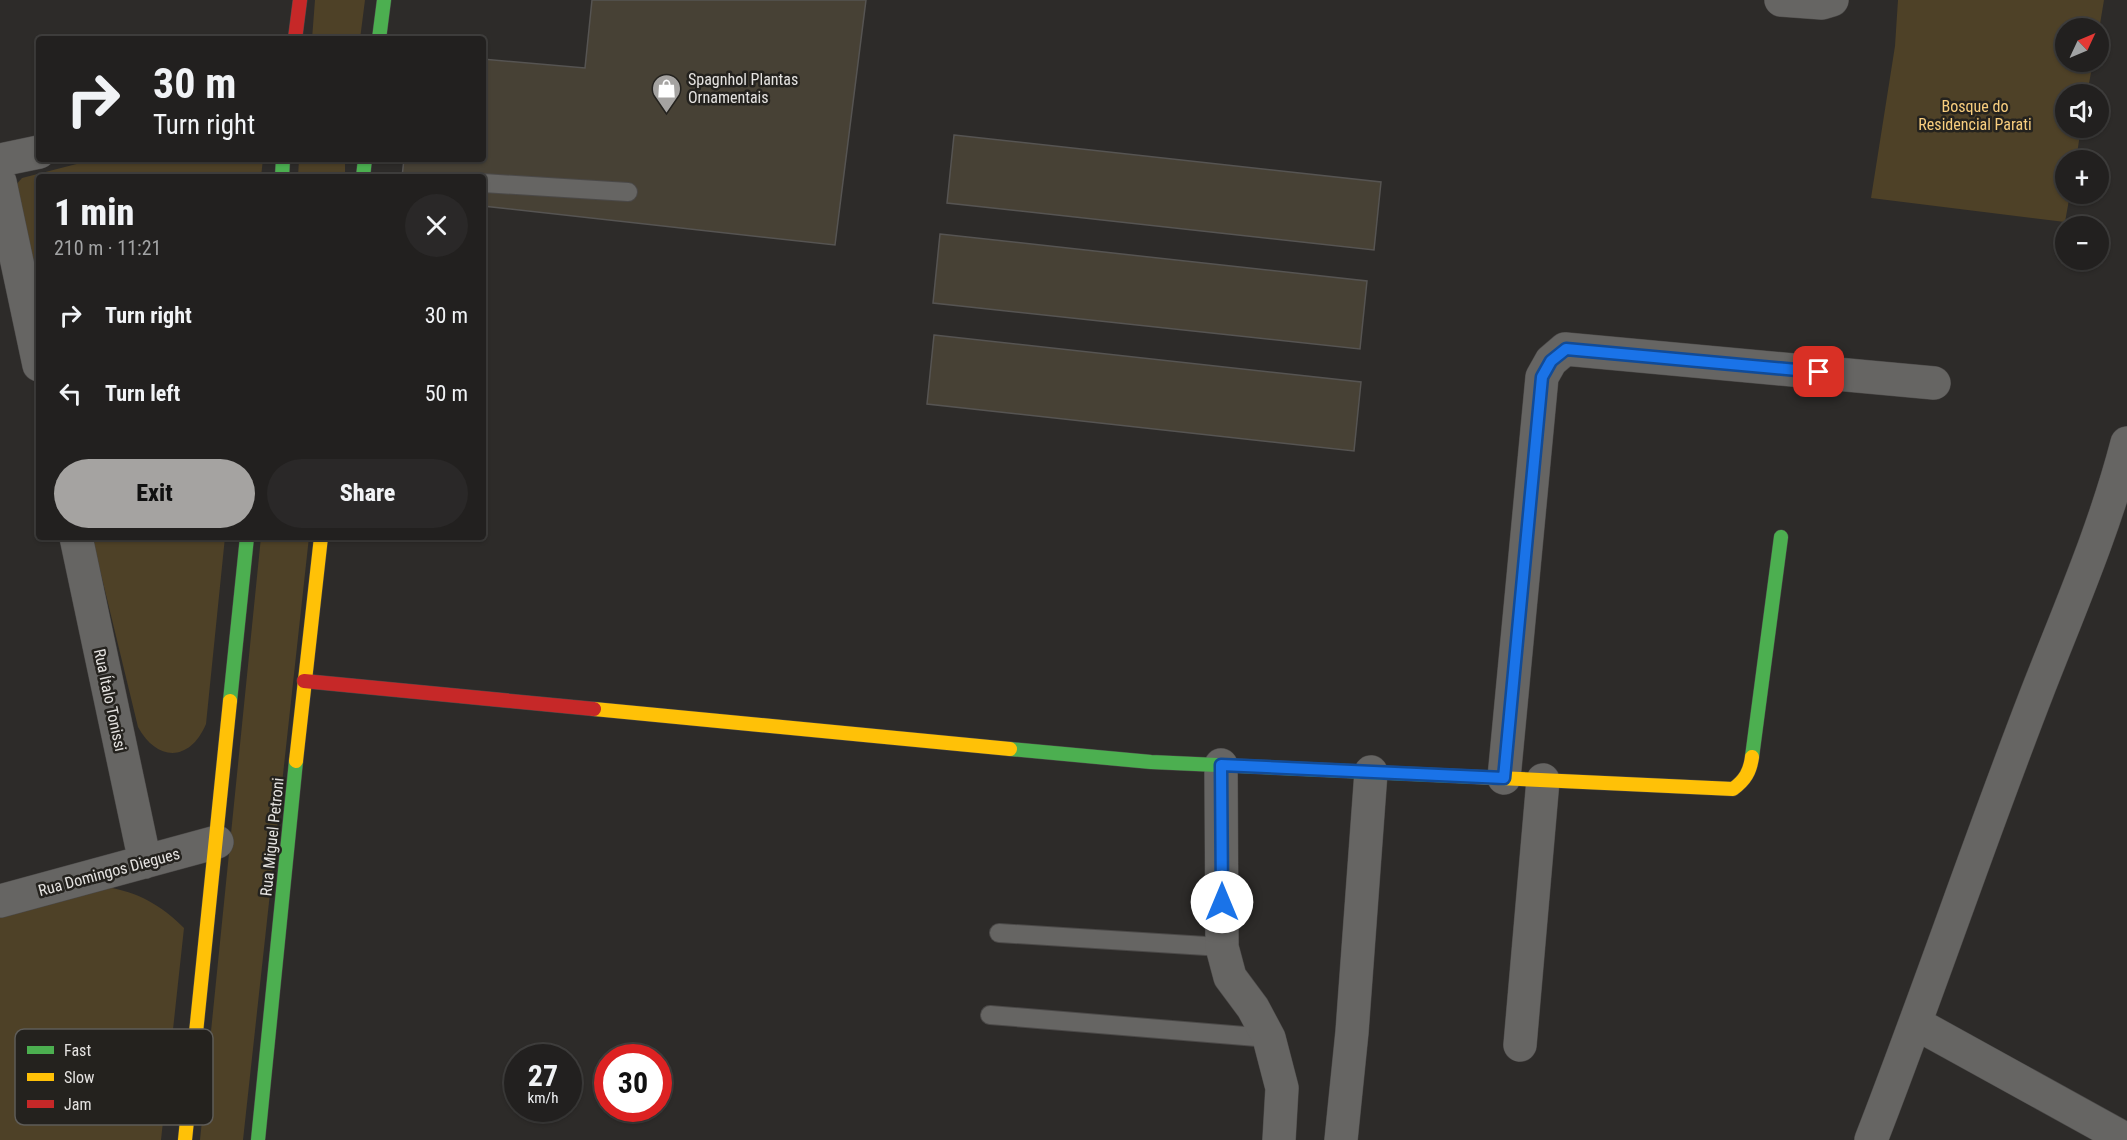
<!DOCTYPE html>
<meta charset="utf-8">
<style>
:root{--surface:#22201f;--page:#2a2828;--text:#f1f3f6;--muted:#a2a3a4;--line:#3f3e3d;--accent:#a5a3a1}
body{margin:0;font-family:"Roboto Condensed",sans-serif;background:var(--page);color:var(--text);height:100vh;display:flex;flex-direction:column;font-size:22px;white-space:nowrap}
*{box-sizing:border-box;margin:0}
p{font-size:20px;color:var(--muted)}
.icon{flex:none;width:33px;height:33px;fill:none;stroke:currentColor;stroke-width:2;stroke-linecap:round;stroke-linejoin:round}
.map{position:relative;flex:1;overflow:hidden}
.sheet{position:absolute;left:36px;top:174px;width:450px;height:366px;display:flex;flex-direction:column;background:var(--surface);border-radius:6px;box-shadow:0 2px 4px #0004,0 0 0 2px var(--line)}
.sheet>*{flex:none}
.guide{position:absolute;left:36px;top:36px;width:450px;height:126px;border-radius:6px;box-shadow:0 2px 4px #0004,0 0 0 2px var(--line);background:#22201f;color:var(--text);overflow:hidden}
.needle{width:39px;rotate:46deg}
.fabs{position:absolute;left:2055px;top:18px;display:grid;gap:12px}
.fabs a{display:grid;place-items:center;width:54px;height:54px;border-radius:50%;background:var(--surface);box-shadow:0 2px 4px #0004,0 0 0 2px var(--line);font-size:30px}
.speed{position:absolute;left:504px;top:1044px;display:flex;gap:12px;font-size:30px;font-weight:700;text-align:center}
.speed>*{display:grid;place-content:center;width:78px;height:78px;border-radius:50%;background:var(--surface);box-shadow:0 2px 4px #0004,0 0 0 2px var(--line);line-height:1}
.speed small{font-size:15px;font-weight:400}
.speed .limit{border:9px solid #d22;background:#fff;color:#111}
.pin{position:absolute;display:grid;place-items:center;width:51px;height:51px;color:#fff;margin:-26px;border-radius:12px;box-shadow:0 3px 9px #0006}
.me{position:absolute;width:66px;margin:-33px;rotate:0deg;stroke-linejoin:round;filter:drop-shadow(0 0 4px #0008)}
.turn{display:flex;align-items:center;gap:21px;height:126px;padding:0 18px;font-size:27px}
.turn .icon{width:78px;height:78px;stroke-width:2.5}
.turn b{display:block;font-size:42px;line-height:51px}
.round{display:grid;place-items:center;flex:none;width:63px;height:63px;border-radius:32px;background:var(--page)}
.head{display:flex;align-items:center;justify-content:space-between;height:102px;padding:0 18px}
h1{font-size:36px;font-weight:800;line-height:45px}
.action{display:flex;gap:12px;margin-top:auto;padding:12px 18px}
.action a{flex:1;height:69px;border-radius:36px;background:var(--accent);color:#111;font-size:24px;font-weight:800;line-height:69px;text-align:center}
.action a+a{background:var(--page);color:var(--text)}
ul{padding:0;list-style:none}
li{display:flex;align-items:center;gap:18px;height:78px;padding:0 18px}
li div{flex:1}
li b{display:block;font-size:22px}
li em{font-style:normal}
.map>svg:first-child{display:block}
.green{fill:#4e4127}
.building{fill:#474135;stroke:#565452;stroke-width:1.5}
.lines{fill:none;stroke-linecap:round;stroke-linejoin:round}
.lane-casing{stroke:#4b4948;stroke-width:20}
.street-casing{stroke:#4b4948;stroke-width:34}
.fast-casing{stroke:#4b4948;stroke-width:15}
.slow-casing{stroke:#4b4948;stroke-width:15}
.jam-casing{stroke:#4b4948;stroke-width:15}
.lane{stroke:#666563;stroke-width:18}
.street{stroke:#666563;stroke-width:33}
.fast{stroke:#4caf50;stroke-width:14}
.slow{stroke:#ffc107;stroke-width:14}
.jam{stroke:#c62828;stroke-width:14}
.route-casing{stroke:#114b97;stroke-width:15}
.route{stroke:#1a73e8;stroke-width:10}
.labels{text-anchor:middle;dominant-baseline:central;stroke-width:5;stroke-linejoin:round;paint-order:stroke}
.poi-label{font-size:16px;fill:#e5e3e1;stroke:#24221e;text-anchor:start}
.park-label{font-size:16px;fill:#f8ce7e;stroke:#24221e}
.street-label{font-size:16px;fill:#e5e3e1;stroke:#24221e}
.key{fill:#24221e;stroke:#5e5c58;stroke-width:1.5}
.key-label{font-size:16px;fill:#e5e3e1}
</style>
<div class="map">
<svg width="2127" height="1140" viewBox="0 0 2127 1140">
<rect width="100%" height="100%" fill="#2d2b29"/>
<!-- green -->
<path class="green" d="M315,0H365L360,39H312Z
M1898,0H2104L2099,30L2066,28V62H2093L2087,94H2066V128H2081L2076,160H2066V194H2070L2065,222L1871,198L1895,46Z
M96,159H263L261,177H39V319L14,187L22,178Z
M299,159H345V177H298Z
M92,537H225L206,724C190,762 157,762 138,727Z
M261,537H309L243,1140H200Z
M106,887C138,892 161,905 184,928L161,1140H0V916Z"/>
<!-- building -->
<path class="building" d="M592,0H866L835,245L483,206V177H402L404,159H483V59L585,68Z
M954,135L1381,182L1374,250L947,203Z
M940,234L1367,281L1360,349L933,303Z
M934,335L1361,382L1354,451L927,404Z"/>
<g class="lines">
<defs>
<path id="lane" d="M483,183L628,192
M999,933L1222,947
M990,1015L1269,1038"/>
<path id="street" d="M1781,0L1822,3L1832,0
M0,160L39,152
M0,182L39,365
M76,537L145,862
M1221,765L1222,947L1230,977L1253,1008L1269,1038L1282,1088L1279,1140
M1504,778L1542,377L1551,361L1565,349L1934,383
M0,901L217,842
M1917,1024L2127,1140
M1520,1045L1543,780
M1341,1140L1352,1032L1371,772
M1871,1140C1929,991 1980,839 2038,690C2070,608 2105,528 2127,443"/>
<path id="fast" d="M379,39L384,0
M282,177L283,159
M363,177L365,159
M230,701L247,537
M1010,749L1151,762L1477,777
M1752,757L1781,537
M258,1140L296,761"/>
<path id="slow" d="M594,709L1010,749
M296,761L321,537
M1477,777L1733,789C1745,780 1750,772 1752,757
M185,1140L230,701"/>
<path id="jam" d="M295,39L300,0
M304,681L594,709"/>
</defs>
<!-- lane casing -->
<use href="#lane" class="lane-casing"/>
<!-- street casing -->
<use href="#street" class="street-casing"/>
<!-- fast casing -->
<use href="#fast" class="fast-casing"/>
<!-- slow casing -->
<use href="#slow" class="slow-casing"/>
<!-- jam casing -->
<use href="#jam" class="jam-casing"/>
<!-- lane -->
<use href="#lane" class="lane"/>
<!-- street -->
<use href="#street" class="street"/>
<!-- fast -->
<use href="#fast" class="fast"/>
<!-- slow -->
<use href="#slow" class="slow"/>
<!-- jam -->
<use href="#jam" class="jam"/>
</g>
<g class="lines">
<defs>
<path id="route" d="M1222,902L1221,765L1504,778L1542,377L1551,361L1566,349L1819,372"/>
</defs>
<!-- route casing -->
<use href="#route" class="route-casing"/>
<!-- route -->
<use href="#route" class="route"/>
</g>
<!-- icons -->
<defs>
<symbol id="shop-pin" viewBox="-11 -11 22 30"><path d="M0 17L-7.5 6A9.5 9.5 0 1 1 7.5 6Z" fill="#a5a3a1" stroke="#24221e"/><path d="M-5-2.5h2.3a2.7 3.5 0 0 1 5.4 0H5L5.5 6h-11ZM-1.5-2.5h3a1.5 2.3 0 0 0-3 0Z" fill="#fff"/></symbol>
</defs>
<g fill-rule="evenodd">
<use href="#shop-pin" x="650" y="72" width="33" height="45"/>
</g>
<g class="labels">
<!-- poi labels -->
<g class="poi-label">
<text x="688" y="79">Spagnhol Plantas<tspan x="688" dy="18">Ornamentais</tspan></text>
</g>
<!-- park labels -->
<g class="park-label">
<text x="1975" y="106">Bosque do<tspan x="1975" dy="18">Residencial Parati</tspan></text>
</g>
<!-- street labels -->
<g class="street-label">
<text transform="translate(110 700) rotate(78)">Rua Ítalo Tonissi</text>
<text transform="translate(272 837) rotate(-84)">Rua Miguel Petroni</text>
<text transform="translate(109 872) rotate(-15)">Rua Domingos Diegues</text>
</g>
</g>
<!-- legend -->
<rect x="15" y="1029" width="198" height="96" rx="9" class="key"/>
<rect x="27" y="1046" width="27" height="8" fill="#4caf50"/>
<rect x="27" y="1073" width="27" height="8" fill="#ffc107"/>
<rect x="27" y="1100" width="27" height="8" fill="#c62828"/>
<g class="key-label">
<text x="64" y="1056">Fast</text>
<text x="64" y="1083">Slow</text>
<text x="64" y="1110">Jam</text>
</g>
</svg>
<div class="fabs">
<a><svg class="needle" viewBox="-14 -14 28 28"><path d="M0-13l5 13h-10z" fill="#e53935"/><path d="M0 13l5-13h-10z" fill="#a2a3a4"/></svg></a>
<a><svg class="icon" aria-label="sound" viewBox="0 0 24 24"><path d="M4 9h4l5-4v14l-5-4H4zM17 9q2 3 0 6"/></svg></a>
<a>+</a>
<a>−</a>
</div>
<div class="speed"><div>27<small>km/h</small></div><div class="limit">30</div></div>
<div class="pin" style="left:1819px;top:372px;background:#d93025"><svg class="icon" aria-label="arrive" viewBox="0 0 24 24"><path d="M6 21V4h12l-3 4 3 4H6"/></svg></div>
<svg class="me" style="left:1222px;top:902px" viewBox="-20 -20 40 40"><circle r="19" fill="#fff"/><path d="M0-13L10 11 0 6-10 11z" fill="#1a73e8"/></svg>
<div class="guide">
<div class="turn"><svg class="icon" aria-label="right" viewBox="0 0 24 24"><path d="M7 20v-9h11M14 6l5 5-5 5"/></svg><div><b>30 m</b>Turn right</div></div>
</div>
<section class="sheet">
<div class="head"><div><h1>1 min</h1><p>210 m · 11:21</p></div><a class="round"><svg class="icon" aria-label="close" viewBox="0 0 24 24"><path d="M6 6l12 12M18 6L6 18"/></svg></a></div>
<ul>
<li><svg class="icon" aria-label="right" viewBox="0 0 24 24"><path d="M7 20v-9h11M14 6l5 5-5 5"/></svg><div><b>Turn right</b></div><em>30 m</em></li>
<li><svg class="icon" aria-label="left" viewBox="0 0 24 24"><path d="M17 20v-9H6M10 6l-5 5 5 5"/></svg><div><b>Turn left</b></div><em>50 m</em></li>
</ul>
<div class="action"><a>Exit</a><a>Share</a></div>
</section>
</div>
